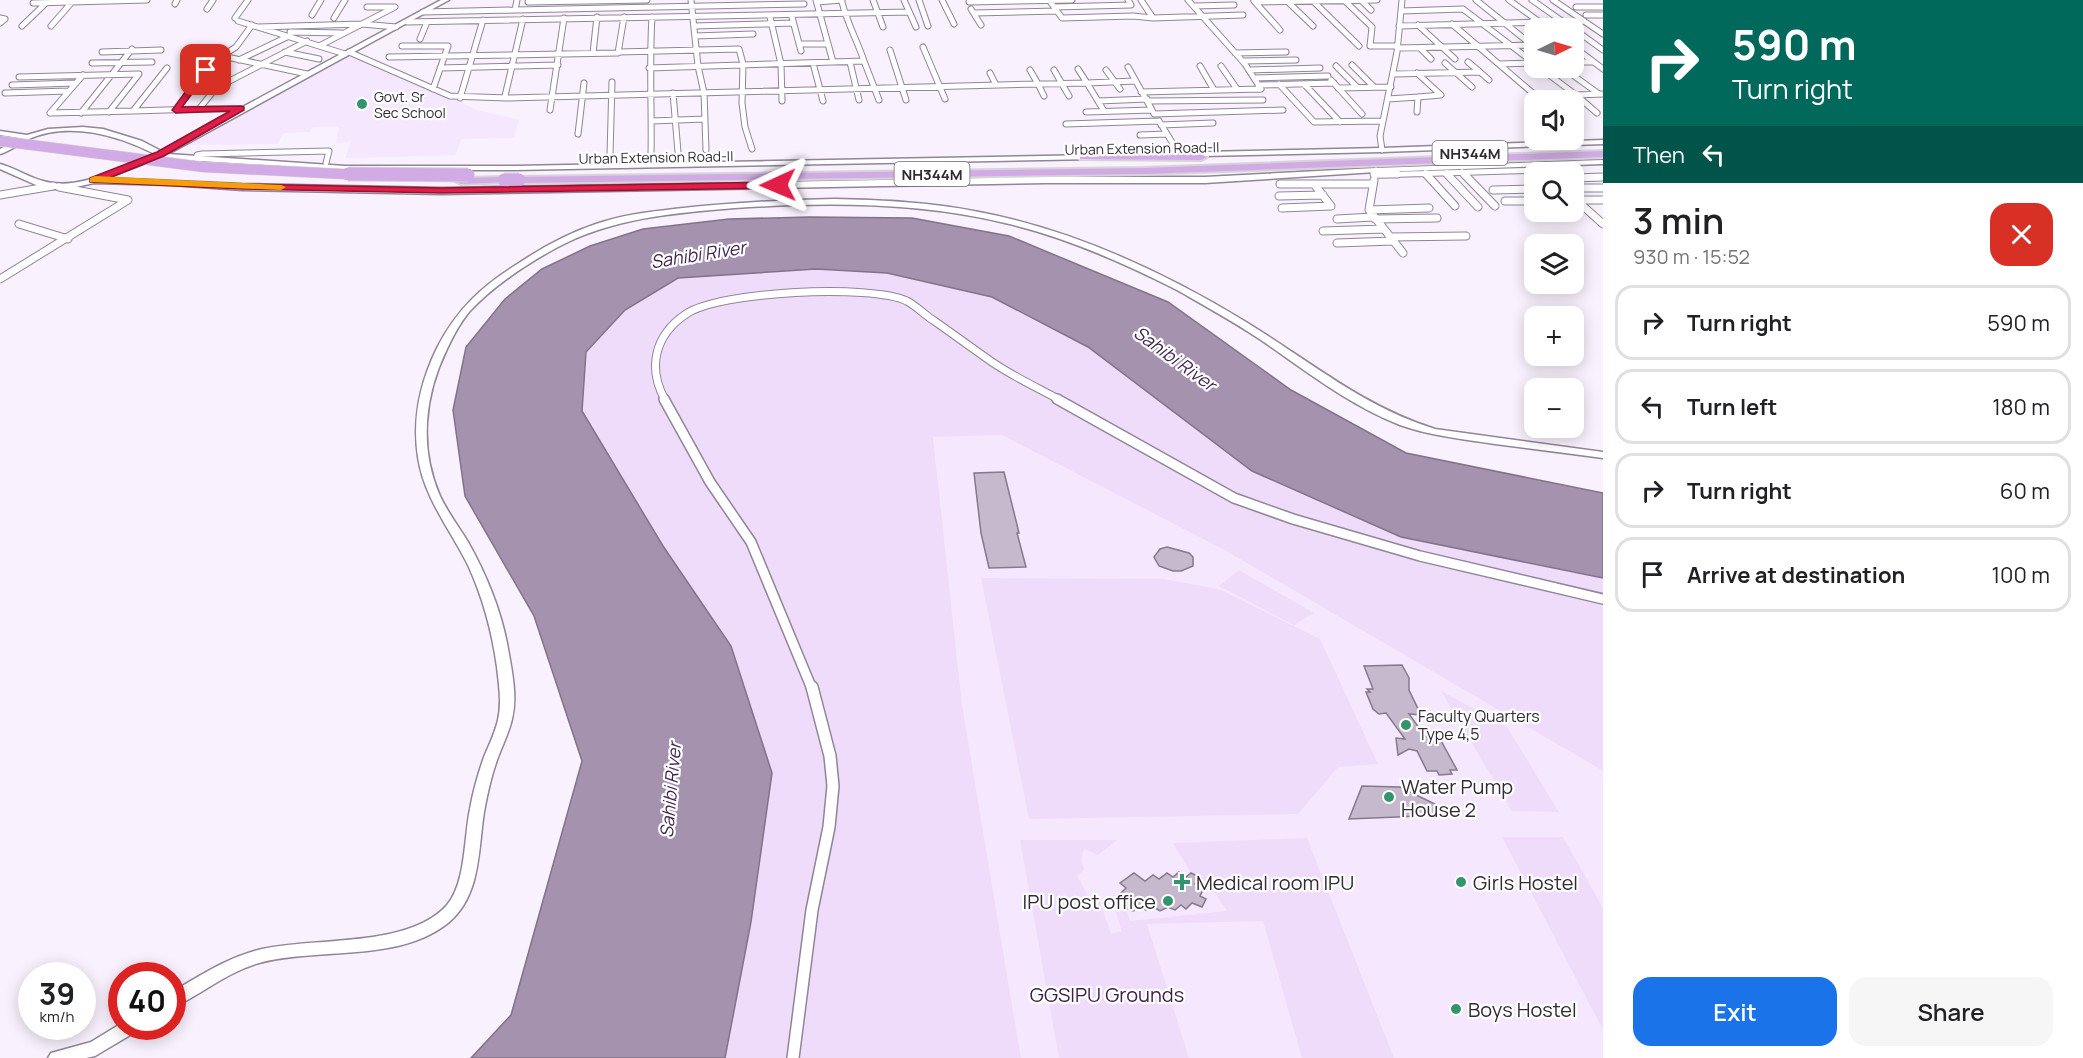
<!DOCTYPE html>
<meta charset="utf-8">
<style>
:root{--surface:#fff;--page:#f6f6f6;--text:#202124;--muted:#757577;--line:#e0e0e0;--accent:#1a73e8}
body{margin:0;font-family:Manrope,sans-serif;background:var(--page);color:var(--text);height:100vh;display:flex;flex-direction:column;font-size:22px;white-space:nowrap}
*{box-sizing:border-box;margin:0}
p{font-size:20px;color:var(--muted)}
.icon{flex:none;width:33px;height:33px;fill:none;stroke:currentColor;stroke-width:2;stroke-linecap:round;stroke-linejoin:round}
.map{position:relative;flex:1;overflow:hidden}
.side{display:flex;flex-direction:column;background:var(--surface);width:480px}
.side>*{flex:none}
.top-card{background:#00695c;color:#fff;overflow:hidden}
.needle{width:39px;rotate:85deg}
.tools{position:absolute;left:1524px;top:18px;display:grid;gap:12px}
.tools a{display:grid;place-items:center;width:60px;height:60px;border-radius:12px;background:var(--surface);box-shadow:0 3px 15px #0003;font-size:30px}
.speed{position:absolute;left:18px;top:962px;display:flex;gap:12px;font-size:30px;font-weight:700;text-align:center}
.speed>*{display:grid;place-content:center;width:78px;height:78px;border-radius:50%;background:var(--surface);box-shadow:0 3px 15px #0003;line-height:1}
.speed small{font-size:15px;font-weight:400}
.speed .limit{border:9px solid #d22;background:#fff;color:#111}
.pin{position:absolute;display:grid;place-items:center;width:51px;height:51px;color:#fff;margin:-26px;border-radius:12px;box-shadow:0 3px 9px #0006}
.me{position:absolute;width:66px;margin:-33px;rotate:269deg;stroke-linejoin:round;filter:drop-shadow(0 0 4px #0008)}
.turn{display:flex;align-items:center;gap:21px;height:126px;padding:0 30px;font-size:27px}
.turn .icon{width:78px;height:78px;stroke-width:2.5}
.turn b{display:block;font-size:42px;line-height:51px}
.then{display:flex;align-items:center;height:57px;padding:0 30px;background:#0003;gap:12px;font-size:22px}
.round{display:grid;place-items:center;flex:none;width:63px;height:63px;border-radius:18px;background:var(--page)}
.summary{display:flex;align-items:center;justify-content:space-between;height:102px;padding:0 30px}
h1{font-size:36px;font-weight:600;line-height:45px}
.button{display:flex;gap:12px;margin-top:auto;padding:12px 30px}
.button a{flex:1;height:69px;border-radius:18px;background:var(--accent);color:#fff;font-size:24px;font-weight:600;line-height:69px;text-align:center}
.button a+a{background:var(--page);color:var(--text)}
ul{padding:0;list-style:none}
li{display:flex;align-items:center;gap:18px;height:75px;margin:0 12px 9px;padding:0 18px;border:3px solid var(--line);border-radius:18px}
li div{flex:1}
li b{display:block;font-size:22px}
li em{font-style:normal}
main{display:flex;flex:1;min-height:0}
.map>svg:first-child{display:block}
.built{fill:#f5e7fe}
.green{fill:#efdcfa}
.water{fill:#a592af;stroke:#82738a;stroke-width:1.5}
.building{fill:#c6b9cd;stroke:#85798c;stroke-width:1.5}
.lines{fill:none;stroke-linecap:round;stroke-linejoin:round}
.minor-far3-casing{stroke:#918598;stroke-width:7}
.minor-far2-casing{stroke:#918598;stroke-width:9}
.minor-far1-casing{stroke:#918598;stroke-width:12}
.minor-casing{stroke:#918598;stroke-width:14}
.tertiary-casing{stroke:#918598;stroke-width:3}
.trunk-casing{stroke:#d6d5d6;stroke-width:4}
.minor-far3{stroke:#fff;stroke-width:5}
.minor-far2{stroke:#fff;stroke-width:7}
.minor-far1{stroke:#fff;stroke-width:9}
.minor{stroke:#fff;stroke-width:11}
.tertiary{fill:#fff;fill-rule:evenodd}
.trunk{fill:#d2aae6;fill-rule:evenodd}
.trunk-bridge-far1-casing{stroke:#d6d5d6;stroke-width:11;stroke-linecap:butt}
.trunk-bridge-casing{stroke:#d6d5d6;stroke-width:15;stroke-linecap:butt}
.trunk-bridge-far1{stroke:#d2aae6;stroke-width:10}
.trunk-bridge{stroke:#d2aae6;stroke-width:13}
.route{fill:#e11d48;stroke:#92132f;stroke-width:1.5}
.slow{fill:#f59e0b}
.poi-dot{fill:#34946e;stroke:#fff;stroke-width:2}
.labels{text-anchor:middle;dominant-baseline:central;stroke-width:4.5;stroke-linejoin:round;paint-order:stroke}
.far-poi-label{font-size:14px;fill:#312c34;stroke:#fff;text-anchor:start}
.far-street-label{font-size:14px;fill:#312c34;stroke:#fff}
.shield{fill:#fff;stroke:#6f6b71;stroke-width:1.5}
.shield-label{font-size:15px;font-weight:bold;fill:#312c34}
.poi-label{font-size:16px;fill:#312c34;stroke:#fff;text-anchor:start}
.water-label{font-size:18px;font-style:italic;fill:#422750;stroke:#fff}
.near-poi-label{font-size:20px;fill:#312c34;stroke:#fff;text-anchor:start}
.near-park-label{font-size:20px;fill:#3a1f47;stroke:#fff}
</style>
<main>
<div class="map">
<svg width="1603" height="1058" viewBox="0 0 1603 1058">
<rect width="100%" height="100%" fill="#f9f1fd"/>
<!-- built -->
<path class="built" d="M350,55L478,110L519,120L514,138L462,139L455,155L345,158L351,142L336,143L339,127H313L309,132L284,133L277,144L186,145Z
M1002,435L1228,552L1603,771V1058H1021L962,704L933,437Z"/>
<!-- green -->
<path class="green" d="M816,269L887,273L992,297L1088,347L1252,471L1401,537L1603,578V771L1228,552L1002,435L933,437L962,704L1021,1058H725L751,922L772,773L731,646L663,546L582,411L586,352L625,310L678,278Z
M1239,570L1314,613L1294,625L1219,586Z
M981,578L1164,579L1221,590L1320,639L1378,764L1338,767L1298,814L1029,819Z
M1441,691L1507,727L1559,812L1512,811Z
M1502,837H1563L1603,908V1030Z
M1307,838L1394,1058H1302L1263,921L1147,924L1189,1058H1059L1020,840H1117L1098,855L1084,849L1081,860L1084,870L1077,876L1090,899L1100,903L1111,933L1122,932L1111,896L1121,893L1130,921L1227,911L1207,881L1191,873L1173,843Z"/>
<!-- water -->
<path class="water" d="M809,217L912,218L1009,236L1168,302L1291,390L1406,453L1603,493V578L1401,537L1252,471L1088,347L992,297L887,273L816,269L678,278L625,310L586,352L582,411L663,546L731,646L772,773L751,922L725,1058H471L511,1015L582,761L534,616L465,496L453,410L466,347L505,299L542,269L590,246L643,229L729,219Z"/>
<!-- building -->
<path class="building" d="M1004,472L1019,533H1017L1026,567L989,568L981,533L974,473Z
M1167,547L1189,553L1193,557V566L1181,571H1173L1159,566L1154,557L1160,549Z
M1402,665L1409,678V690L1421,715L1409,714L1425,736L1429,738L1439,737L1457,770H1450L1452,774L1439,775L1437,771H1427L1417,751L1409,749L1398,755L1396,738L1405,739L1386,713L1379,714L1373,709L1366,692H1370L1367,689H1373L1364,666Z
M1362,786L1400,787L1441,807L1445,815L1349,819Z
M1179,872L1186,877L1191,873L1201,878L1195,884L1203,890L1200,896L1206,899L1202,907L1192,903L1186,909L1181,905L1175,910L1168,907L1160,911L1152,906L1146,910L1140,906L1133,911L1124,908L1128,898L1121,893L1126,888L1120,883L1134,873L1145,881L1153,875L1159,879L1167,873L1173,877Z"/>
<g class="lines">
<defs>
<path id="minor-far3" d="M691,0L698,66L704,93L706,150
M816,0L833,62
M873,0L883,27
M904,0L916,27
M919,0L928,26
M942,0L954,24
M1049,0L1062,18L1133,16L1153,18L1141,0
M1188,0L1245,64L1261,89
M1361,0L1371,10
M1476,0L1532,45
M1509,0L1548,28
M1532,0L1572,28
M1553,0L1603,34
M1254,1L1280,30
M1313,1L1359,46
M1345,1L1372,27L1370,46H1398
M528,2L647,0
M817,2L842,0
M969,2L1072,0
M1255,2L1377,0
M1288,2L1313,26
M33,3L147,0
M175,4L177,0
M1194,6L1234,5
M1054,7L1131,5L1128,0
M1576,7H1603
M207,9L213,0
M971,9L981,25
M515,10L804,4
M1401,11L1463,9L1534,63
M423,12L515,10L517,0
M974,13L1057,11
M312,15L321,0
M1586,15H1603
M770,17L781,64L782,101
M792,17L801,51
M0,18L5,19L0,23
M235,18L248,0
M334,18L345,0
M1153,18L1243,15
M523,19L505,96L507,98L1038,84L1030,70
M238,21L345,54
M407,22L909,12
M1452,24L1535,95H1576L1597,113
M252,25L236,47L222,56L307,74
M1418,25L1455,59
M22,26L46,3
M51,26L72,2
M694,26L793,23
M1399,26L1584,21
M258,27L362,24L396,27
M1530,28L1534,32
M1574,29L1603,50
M290,32L342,33
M695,36L753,34
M420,39L427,22
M799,44H828
M321,45L395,7H367
M402,46H448L433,89
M923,47L945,99
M1574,47L1603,69
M1398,48L1534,45
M1420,48L1431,59
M890,50L906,100
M102,52L161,50
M285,52L319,59
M349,52L450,96L507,98
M619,52L739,49L743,64L742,103L745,127L752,149
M593,53L597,17
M1235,53L1286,52
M389,57L618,53L624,17
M239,60L289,36
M864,61L879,100
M1243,61L1296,60
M850,62L859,100
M1468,62L1480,72
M1574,62H1593
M92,63L152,62
M813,63L823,101
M1445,63L1472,87
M1499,64L1534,63
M1352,65L1374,87
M1200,66L1214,90
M1221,66L1237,89
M1336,66L1357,87
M167,68L133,111L199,109
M440,68L558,65
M649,68L864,61C857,40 847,23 842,2
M1540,68L1576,95L1603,94
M1563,68L1599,94
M1054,70L1069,96
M1106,70L1120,89
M1249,70L1320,68
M990,73L996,85
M1417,73L1441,95L1418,97L1417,112
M1394,74L1480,72L1489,80
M83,75L50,113L133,111
M19,77L139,74L109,112
M1254,78L1328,76
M1331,80L1362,114
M1279,84L1314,122L1383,121
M1304,84L1340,122
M12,85L76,83
M1258,85L1334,83
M1338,88L1391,87
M1141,92L1261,89
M5,93L68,91
M673,93L678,152
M1044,96L1038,84L1087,83L1078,69
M460,98L483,20
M1388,99L1418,97
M1098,101L1147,99
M1148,101L1263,100
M241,109H199L216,88L307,41
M176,110L205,70
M550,110L564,18
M1152,110L1154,114L1283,110
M1104,111L1087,83L1135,81
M1086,112L1152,110L1128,67
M81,113L132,49
M652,121L705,119
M1159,121L1175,147
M1066,124L1159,121
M1161,125L1213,123
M578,134L584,83
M1140,135L1167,134
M1382,150L1380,136L1397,52L1402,0
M610,155L612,82
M651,155C652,109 649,63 652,17
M197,159V155L202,154L329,151L326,163
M1376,170L1374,175L1541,170
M1462,172L1466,176
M1425,173L1428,176
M1446,173L1449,176"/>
<path id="minor-far2" d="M1374,174H1397
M1426,174L1455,206
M1447,174L1478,207
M1464,174L1495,206
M1574,178L1603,177
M1374,180L1369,210L1403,253
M1280,184H1314
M1574,188H1603
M1493,190L1534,189
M0,195L53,186
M1279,196L1323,195
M1574,198L1603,224
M1575,200H1603
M1505,201H1534
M1282,208L1331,206L1314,184H1373
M1369,210L1429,208
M1337,219L1373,217
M1375,219L1437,218
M19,224L68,239
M1323,231L1383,229
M1390,237L1466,236
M1337,243L1393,241
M0,279L128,200L59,187
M665,400C647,367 655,335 686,314C719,291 871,284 907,301C916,306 924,314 933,320C953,334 972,348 992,362C1014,377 1038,388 1060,400"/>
<path id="minor-far1" d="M664,399L710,482L751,542L812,689
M1057,399L1234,498L1293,519L1420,556L1603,599"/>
<path id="minor" d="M793,1058L812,910L829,827L833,786L830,756L812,687"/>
<path id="tertiary" d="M441,0H449L168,154L345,166H515L1095,155L1099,157L1095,159L515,170H345L168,159L161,157L107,178L242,184L442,188L1046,177H1205L1376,168L1603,160V164L1376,172L1205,183H1046L442,194L242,190L171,185L94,183L67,189H53L36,185L0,169V164C15,168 28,177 43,181C79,192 122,166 155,154C117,135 69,121 29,139C19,144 10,151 0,154V149L19,138L0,135V131L27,135L48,129L83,127L103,129L142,141L161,151Z
M1603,140V144L1382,152L1157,157L1153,155L1157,153L1382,148Z
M834,199C882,200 931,202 979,212C1074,230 1164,272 1246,322C1310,361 1362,406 1435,429L1603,452V458C1567,453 1531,449 1495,444C1463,439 1431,436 1400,425C1349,405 1306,371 1261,340C1234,322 1205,306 1177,290C1122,262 1065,237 1005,223C917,202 825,202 735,208C673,213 612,218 556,248C525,265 493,286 469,312C460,323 453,336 447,349C424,396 419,448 440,496C448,513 459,527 468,542C486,574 500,608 507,643C511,667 518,695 512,719C509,733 502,746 497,760C491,777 487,795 484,812C478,850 481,896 448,923C398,963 318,947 259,963C227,972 202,994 172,1008V992C201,975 230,956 262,949C315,937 409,948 447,905C466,883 464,837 470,809C473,792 478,774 484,757C489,745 495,733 498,720C502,703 499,685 497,667C492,631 483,598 468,565C450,529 424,498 418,457C412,418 420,383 437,348C457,309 482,286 519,263C543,247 569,233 596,224C621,215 648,212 674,209C728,203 781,200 834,199Z
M122,1023V1026H140L137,1031L95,1056L86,1058H48L51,1053L91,1042Z"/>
<path id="trunk" d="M1603,151V157L1144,174L519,183L513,180L519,177L1144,168Z
M1084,154H1201L1207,157L1201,160L1080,159V155Z
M504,177L510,180L508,182L461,184L455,181L461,178Z"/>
</defs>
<!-- minor-far3 casing -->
<use href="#minor-far3" class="minor-far3-casing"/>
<!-- minor-far2 casing -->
<use href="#minor-far2" class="minor-far2-casing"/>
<!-- minor-far1 casing -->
<use href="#minor-far1" class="minor-far1-casing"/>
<!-- minor casing -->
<use href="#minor" class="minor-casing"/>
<!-- tertiary casing -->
<use href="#tertiary" class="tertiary-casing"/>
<!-- trunk casing -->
<use href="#trunk" class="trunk-casing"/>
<!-- minor-far3 -->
<use href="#minor-far3" class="minor-far3"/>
<!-- minor-far2 -->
<use href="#minor-far2" class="minor-far2"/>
<!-- minor-far1 -->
<use href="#minor-far1" class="minor-far1"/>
<!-- minor -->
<use href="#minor" class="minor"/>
<!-- tertiary -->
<use href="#tertiary" class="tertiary"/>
<!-- trunk -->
<use href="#trunk" class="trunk"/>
<defs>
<path id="trunk-bridge-far1" d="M0,141L203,167L362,175H468"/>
<path id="trunk-bridge" d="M348,174L468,175
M504,180H519"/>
</defs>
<!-- trunk-bridge-far1 casing -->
<use href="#trunk-bridge-far1" class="trunk-bridge-far1-casing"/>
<!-- trunk-bridge casing -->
<use href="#trunk-bridge" class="trunk-bridge-casing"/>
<!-- trunk-bridge-far1 -->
<use href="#trunk-bridge-far1" class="trunk-bridge-far1"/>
<!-- trunk-bridge -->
<use href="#trunk-bridge" class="trunk-bridge"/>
</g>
<!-- route -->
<path class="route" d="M206,67L210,70L182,107L241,106L244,107V110L164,156L109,178L242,184L442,188L778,182L783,185L778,188L442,193L242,189L90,182V178L157,152L230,111L176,113L172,110L203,68Z"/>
<!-- slow -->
<path class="slow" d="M95,176L281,185L286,187L281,190L90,182V178Z"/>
<!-- markers -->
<g class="poi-dot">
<circle cx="362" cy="104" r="6"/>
<circle cx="1406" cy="725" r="6"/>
<circle cx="1389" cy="797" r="6"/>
<path d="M1179 873h6v6h6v6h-6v6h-6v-6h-6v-6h6z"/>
<circle cx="1461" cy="882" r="6"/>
<circle cx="1168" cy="901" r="6"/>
<circle cx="1456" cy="1009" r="6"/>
</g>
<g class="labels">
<!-- far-poi labels -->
<g class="far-poi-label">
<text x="374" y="96">Govt. Sr<tspan x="374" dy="16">Sec School</tspan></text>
</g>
<!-- far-street labels -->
<g class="far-street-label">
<text transform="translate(1142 148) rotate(-1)">Urban Extension Road-II</text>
<text transform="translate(656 157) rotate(-1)">Urban Extension Road-II</text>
</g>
<!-- shield labels -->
<g class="shield">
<rect x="1432.5" y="141" width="75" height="24" rx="4.5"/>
<rect x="894.5" y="162" width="75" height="24" rx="4.5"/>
</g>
<g class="shield-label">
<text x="1470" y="153">NH344M</text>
<text x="932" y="174">NH344M</text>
</g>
<!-- poi labels -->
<g class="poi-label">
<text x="1418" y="716">Faculty Quarters<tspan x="1418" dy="18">Type 4,5</tspan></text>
</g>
<!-- water labels -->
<g class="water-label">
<text transform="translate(698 254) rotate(-9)">Sahibi River</text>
<text transform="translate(1175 358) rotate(36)">Sahibi River</text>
<text transform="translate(670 790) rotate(-85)">Sahibi River</text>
</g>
<!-- near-poi labels -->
<g class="near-poi-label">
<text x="1401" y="786">Water Pump<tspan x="1401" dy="23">House 2</tspan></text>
<text x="1196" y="882">Medical room IPU</text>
<text x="1473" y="882">Girls Hostel</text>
<text x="1156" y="901" text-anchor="end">IPU post office</text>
<text x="1468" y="1009">Boys Hostel</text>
</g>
<!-- near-park labels -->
<g class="near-park-label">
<text x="1107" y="994">GGSIPU Grounds</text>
</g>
</g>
</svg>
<div class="tools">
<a><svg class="needle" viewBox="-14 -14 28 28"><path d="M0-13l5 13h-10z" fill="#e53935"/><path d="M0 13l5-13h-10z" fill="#757577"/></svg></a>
<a><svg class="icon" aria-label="sound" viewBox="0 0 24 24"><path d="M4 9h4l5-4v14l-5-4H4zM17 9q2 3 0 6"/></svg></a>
<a><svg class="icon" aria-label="search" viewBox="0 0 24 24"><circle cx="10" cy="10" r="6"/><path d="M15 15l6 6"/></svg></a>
<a><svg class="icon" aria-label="layers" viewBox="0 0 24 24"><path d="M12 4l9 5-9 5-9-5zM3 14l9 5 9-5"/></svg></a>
<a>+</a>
<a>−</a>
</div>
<div class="speed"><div>39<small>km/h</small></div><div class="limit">40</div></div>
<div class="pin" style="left:206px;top:70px;background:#d93025"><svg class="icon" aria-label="arrive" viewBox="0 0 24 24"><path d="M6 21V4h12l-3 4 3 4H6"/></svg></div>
<svg class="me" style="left:778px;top:185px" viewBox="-20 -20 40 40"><path d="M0-17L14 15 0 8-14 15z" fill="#e11d48" stroke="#fff" stroke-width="4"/></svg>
</div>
<section class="side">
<div class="top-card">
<div class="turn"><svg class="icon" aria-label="right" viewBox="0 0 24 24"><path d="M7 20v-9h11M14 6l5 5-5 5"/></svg><div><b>590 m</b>Turn right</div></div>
<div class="then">Then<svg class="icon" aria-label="left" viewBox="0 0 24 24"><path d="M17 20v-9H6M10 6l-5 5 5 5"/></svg></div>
</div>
<div class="summary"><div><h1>3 min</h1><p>930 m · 15:52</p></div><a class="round" style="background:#d93025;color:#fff"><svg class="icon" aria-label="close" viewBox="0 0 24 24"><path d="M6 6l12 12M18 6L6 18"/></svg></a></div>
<ul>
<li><svg class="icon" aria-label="right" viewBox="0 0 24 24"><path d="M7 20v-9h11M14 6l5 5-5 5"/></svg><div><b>Turn right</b></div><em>590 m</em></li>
<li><svg class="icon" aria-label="left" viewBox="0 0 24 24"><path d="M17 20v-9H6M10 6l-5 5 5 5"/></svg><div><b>Turn left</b></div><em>180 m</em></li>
<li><svg class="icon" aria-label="right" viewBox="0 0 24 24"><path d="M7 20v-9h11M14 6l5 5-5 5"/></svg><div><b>Turn right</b></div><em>60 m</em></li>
<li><svg class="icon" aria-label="arrive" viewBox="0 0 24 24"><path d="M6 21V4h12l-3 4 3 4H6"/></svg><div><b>Arrive at destination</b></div><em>100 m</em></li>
</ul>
<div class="button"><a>Exit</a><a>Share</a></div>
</section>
</main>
